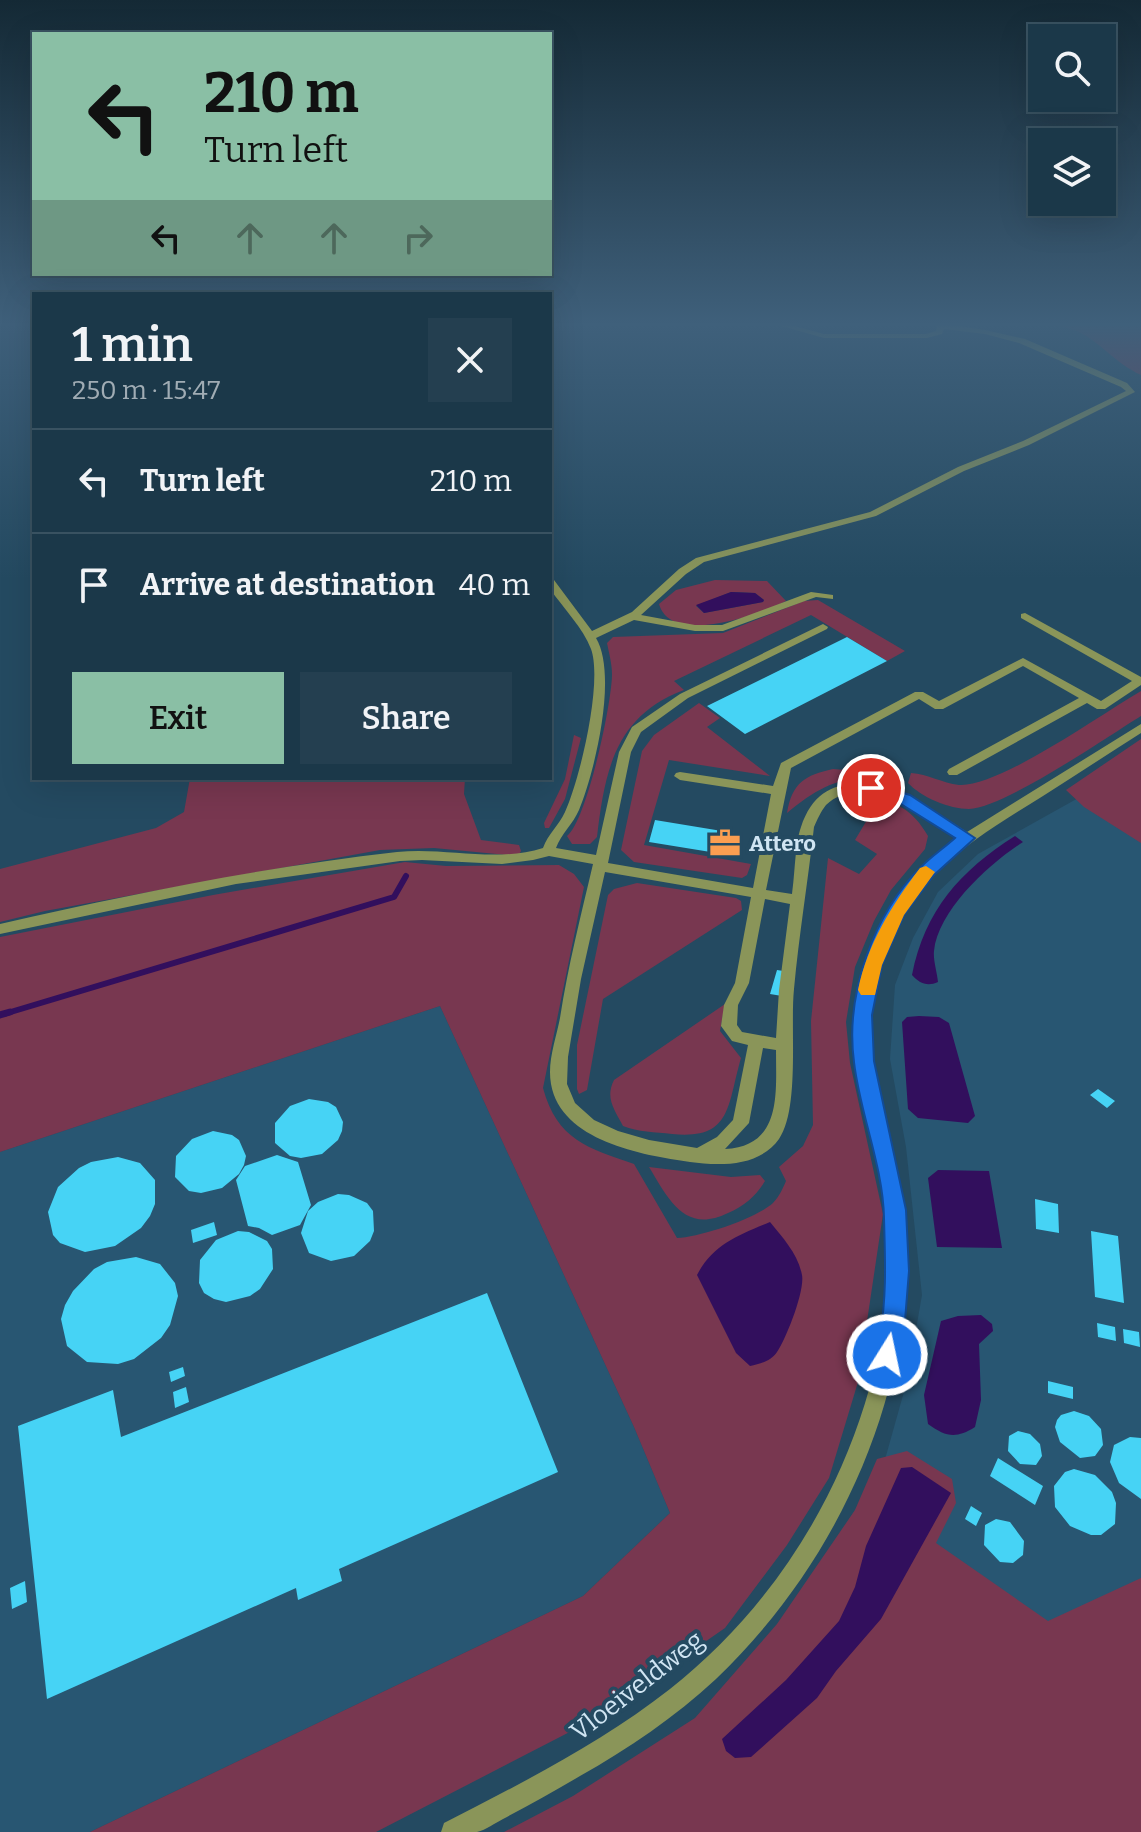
<!DOCTYPE html>
<meta charset="utf-8">
<style>
:root{--surface:#1b3849;--page:#243f50;--text:#f1f3f6;--muted:#a0acb4;--line:#395261;--accent:#8abfa5}
body{margin:0;font-family:Bitter,serif;background:var(--page);color:var(--text);height:100vh;display:flex;flex-direction:column;font-size:30px;white-space:nowrap}
*{box-sizing:border-box;margin:0}
p{font-size:26px;color:var(--muted)}
.icon{flex:none;width:44px;height:44px;fill:none;stroke:currentColor;stroke-width:2;stroke-linecap:round;stroke-linejoin:round}
.map{position:relative;flex:1;overflow:hidden}
.drawer{position:absolute;left:32px;top:292px;width:520px;height:488px;display:flex;flex-direction:column;background:var(--surface);border-radius:0px;box-shadow:0 8px 32px #0002,0 0 0 2px var(--line)}
.drawer>*{flex:none}
.guide{position:absolute;left:32px;top:32px;width:520px;height:244px;border-radius:0px;box-shadow:0 8px 32px #0002,0 0 0 2px var(--line);background:#8abfa5;color:#111;overflow:hidden}
.buttons{position:absolute;left:1028px;top:24px;display:grid;gap:16px}
.buttons a{display:grid;place-items:center;width:88px;height:88px;border-radius:0px;background:var(--surface);box-shadow:0 8px 32px #0002,0 0 0 2px var(--line);font-size:40px}
.pin{position:absolute;display:grid;place-items:center;width:68px;height:68px;color:#fff;margin:-34px;border:4px solid #fff;border-radius:50%;box-shadow:0 2px 8px #0007}
.me{position:absolute;width:88px;margin:-44px;rotate:10deg;stroke-linejoin:round;filter:drop-shadow(0 0 6px #0008)}
.turn{display:flex;align-items:center;gap:28px;height:168px;padding:0 40px;font-size:36px}
.turn .icon{width:104px;height:104px;stroke-width:2.5}
.turn b{display:block;font-size:56px;line-height:68px}
.lanes{display:flex;align-items:center;height:76px;padding:0 40px;background:#0003;justify-content:center;gap:40px;direction:ltr}
.lanes .off{opacity:.35}
.round{display:grid;place-items:center;flex:none;width:84px;height:84px;border-radius:0px;background:var(--page)}
.summary{display:flex;align-items:center;justify-content:space-between;height:136px;padding:0 40px}
h1{font-size:48px;font-weight:600;line-height:60px}
.primary-button{display:flex;gap:16px;margin-top:auto;padding:16px 40px}
.primary-button a{flex:1;height:92px;border-radius:0px;background:var(--accent);color:#111;font-size:32px;font-weight:600;line-height:92px;text-align:center}
.primary-button a+a{background:var(--page);color:var(--text)}
ul{padding:0;list-style:none}
li{display:flex;align-items:center;gap:24px;height:104px;padding:0 40px;border-top:2px solid var(--line)}
li div{flex:1}
li b{display:block;font-size:30px}
li em{font-style:normal}
.map>svg:first-child{display:block}
.built{fill:#285672}
.green{fill:#783750;fill-rule:evenodd}
.water{fill:#320f5d}
.lines{fill:none;stroke-linecap:round;stroke-linejoin:round}
.stream-far1{stroke:#320f5d;stroke-width:6}
.stream{stroke:#320f5d;stroke-width:7}
.building{fill:#46d3f5}
.minor{fill:#8a9559;fill-rule:evenodd}
.route{fill:#1a73e8;stroke:#114b97;stroke-width:2}
.slow{fill:#f59e0b}
.labels{text-anchor:middle;dominant-baseline:central;stroke-width:8;stroke-linejoin:round;paint-order:stroke}
.poi-label{font-size:22px;font-weight:bold;fill:#d0e5f3;stroke:#244a61;text-anchor:start}
.near-street-label{font-size:26px;fill:#d0e5f3;stroke:#244a61}
</style>
<div class="map">
<svg width="1141" height="1832" viewBox="0 0 1141 1832">
<rect width="100%" height="100%" fill="#244a61"/>
<!-- built -->
<path class="built" d="M1141,763V1832H643L724,1722L884,1463L907,1381L922,1295L906,1147L890,1059L895,985L913,938L938,892L978,854Z
M440,1006L634,1427L670,1513L583,1596L90,1832H0V1152Z"/>
<!-- green -->
<path class="green" d="M991,322H1141V375C1115,363 1100,342 1079,332C1052,320 1020,325 991,322Z
M715,580L767,581L786,601C761,614 671,647 659,604L676,590ZM731,592L755,593L764,600L763,602L704,613L696,606Z
M818,600L905,651L887,661L811,615L674,681L684,690C615,716 605,770 597,837L590,844H572L567,836C587,820 612,703 612,674C612,664 609,653 607,643L613,637L723,633L804,601Z
M1141,691V716C1107,737 1004,808 969,809C949,809 921,797 908,783L911,773C928,774 942,783 959,785C998,788 1103,713 1141,691Z
M699,703L720,718L707,727L770,776L669,760L644,845L751,864L747,875L742,878L634,862L621,850L642,751L654,735Z
M574,735L581,738L565,799L549,828H545L544,823L565,779Z
M1141,739V843L1084,807L1066,790Z
M833,769L882,773L875,778C838,776 815,790 787,813C792,783 805,775 833,769Z
M190,778H465L464,794L481,840L519,845L521,851L519,855H507L434,848L380,850L45,911L0,922V869L156,828L184,812Z
M861,800C894,799 912,808 928,836L925,849L891,890L874,921L855,967L846,1022L850,1063L883,1214L858,1382L829,1478L787,1545L725,1628L591,1721L376,1832H90L583,1596L670,1513L634,1427L440,1006L0,1152V937L213,895L405,862L446,866L559,865L574,874L584,887L543,1088C557,1140 588,1148 634,1164L677,1238C700,1237 755,1219 773,1203C779,1197 783,1188 786,1181L779,1167L803,1146L813,1125L811,1021L828,858L859,874L877,854L855,840L867,820L844,808Z
M637,883L736,898L741,901L742,910L603,999L587,1090L579,1094L577,1089V1045L608,895L614,889Z
M725,1004L720,1031L741,1058C727,1106 732,1140 672,1134C655,1132 638,1132 623,1126C614,1109 605,1098 614,1080Z
M649,1167L731,1177L760,1175L765,1181C756,1196 744,1206 728,1213C685,1234 669,1200 649,1167Z
M907,1451L952,1479L956,1503L936,1543L1048,1621L1141,1578V1832H504L573,1796L695,1718L777,1624L855,1510L877,1459Z"/>
<!-- water -->
<path class="water" d="M731,592L755,593L764,600L763,602L704,613L696,605Z
M1015,836L1023,842C990,863 938,910 934,951C933,960 937,972 938,982C927,987 919,983 912,975C925,910 960,871 1015,836Z
M919,1016L939,1017L949,1023L975,1116L968,1123L918,1118L908,1109L902,1022L907,1017Z
M938,1170L989,1171L1002,1248L937,1247L928,1178Z
M770,1222C783,1238 798,1254 802,1275C805,1291 786,1339 777,1352C771,1361 760,1364 750,1366L736,1353L697,1275C713,1244 739,1235 770,1222Z
M981,1315L992,1324L993,1331L979,1344L981,1400L975,1427C956,1439 946,1437 928,1424L924,1395L941,1321L958,1316Z
M912,1467L951,1493L881,1619L836,1671L817,1698L751,1757L735,1758L726,1751L722,1739L786,1680L839,1621L855,1587L866,1546L901,1468Z"/>
<g class="lines">
<!-- stream-far1 -->
<path class="stream-far1" d="M4,1014L394,897L406,876"/>
<!-- stream -->
<path class="stream" d="M0,1015L10,1012"/>
</g>
<!-- building -->
<path class="building" d="M847,637L887,661L745,734L707,706Z
M655,820L734,833L729,855L649,842Z
M777,970L790,972L782,996L770,994Z
M1098,1089L1115,1101L1107,1108L1090,1095Z
M309,1099L328,1102L336,1107L343,1122L342,1131L338,1140L322,1154L301,1158L290,1156L275,1143V1123L290,1106Z
M213,1131L232,1135L239,1140L246,1156L244,1165L239,1174L222,1188L201,1193L189,1191L175,1177L176,1156L192,1139Z
M277,1155L298,1162L311,1205L300,1225L272,1235L259,1228L248,1226L236,1180L245,1166Z
M118,1157L140,1163L155,1180V1204L150,1216L141,1228L115,1246L85,1252L60,1243L53,1235L48,1212L58,1187L79,1168L91,1162Z
M338,1194L349,1195L367,1203L373,1211L374,1231L370,1241L354,1256L331,1261L309,1253L301,1233L308,1211L318,1202Z
M1035,1199L1058,1204L1059,1233L1036,1229Z
M214,1222L217,1235L193,1243L191,1230Z
M238,1231L249,1232L267,1241L272,1249L273,1269L260,1289L250,1296L226,1302L214,1299L204,1293L199,1283L200,1260L216,1240Z
M1091,1231L1118,1236L1124,1303L1095,1297Z
M136,1257L160,1264L175,1283L178,1296L170,1325L161,1338L134,1359L118,1364L87,1362L67,1346L61,1319L65,1305L73,1291L94,1269L107,1262Z
M487,1293L558,1472L339,1569L342,1581L298,1600L296,1588L47,1699L18,1426L113,1390L121,1437Z
M1097,1323L1115,1327L1116,1341L1098,1337Z
M1123,1329L1139,1332L1140,1347L1124,1343Z
M183,1367L185,1376L171,1382L169,1372Z
M1048,1381L1073,1387V1399L1048,1393Z
M186,1387L189,1402L175,1408L173,1392Z
M1074,1411L1089,1416L1101,1429L1103,1445L1095,1456L1080,1458L1060,1442L1055,1427L1057,1420L1061,1415Z
M1018,1431L1030,1434L1040,1444L1042,1456L1036,1465L1020,1464L1008,1451L1009,1436Z
M1130,1437L1141,1438V1499L1119,1483L1110,1462L1114,1445Z
M998,1458L1043,1486L1035,1505L990,1476Z
M1074,1469L1095,1475L1112,1492L1116,1503L1115,1524L1101,1535H1091L1070,1526L1055,1507L1054,1486L1065,1472Z
M971,1506L982,1513L976,1526L965,1519Z
M996,1519L1010,1522L1024,1541L1023,1555L1013,1563L1000,1562L984,1545L985,1525Z
M25,1581L27,1602L12,1609L10,1588Z"/>
<g class="lines">
<!-- minor -->
<path class="minor" d="M0,322H8L0,325Z
M767,322H780L824,334H926L936,331L937,326L935,322L985,330L1025,339L1127,383L1135,392L1029,445L964,471L876,516L704,562L686,574L641,615L695,625H722L811,592L833,595V599L816,597L723,631H695L634,620L596,638C618,675 595,771 579,810C573,824 561,834 556,848L596,855L619,752L632,727L680,694L823,624L828,627L827,629L688,698L641,732L631,752L608,863L753,888L771,794L680,780L674,776L676,773L680,772L773,786L781,763L915,692H923L939,701L1023,658L1101,701L1132,681L1021,618V614L1025,613L1141,677V685L1105,709H1097L1087,703L957,775H949L947,772L949,769L1079,698L1023,666L943,709H935L919,699L791,768L766,890L792,894C795,875 795,843 801,827C828,744 922,802 967,832L1141,724V733C1108,754 1076,775 1043,796C975,838 916,873 885,951C844,1057 913,1166 907,1274C899,1427 826,1574 716,1679C675,1717 628,1749 580,1776C555,1791 529,1805 503,1819C495,1823 486,1830 477,1832C467,1832 452,1832 441,1832L444,1823C522,1783 601,1743 670,1689C797,1589 879,1434 889,1273C897,1151 822,1053 880,931C898,893 924,864 958,839C926,817 862,770 826,805C821,811 817,820 814,827C808,881 799,935 794,989C790,1028 800,1108 779,1139C759,1167 720,1166 690,1162C642,1155 561,1141 551,1084C547,1062 556,1039 560,1018C568,966 581,915 593,864L549,856L533,860L502,864L422,860L400,861L236,884L0,934V924C131,894 263,867 397,852C446,847 495,863 543,848C548,834 559,825 565,812C580,779 603,682 591,649C583,628 564,609 550,589V579L554,580L592,631L632,612L679,569L696,558L870,512L958,467L1023,441L1126,391L1121,387L1019,343L985,334L944,329L942,334L927,338H824ZM605,872L751,897L735,983L724,1005L721,1026L732,1041L748,1045L733,1120L717,1137L697,1148L649,1140L618,1131L594,1120L575,1103L567,1084L568,1057L581,979ZM765,899L790,904L779,990L776,1038L742,1032L737,1025L738,1005L749,983ZM763,1048L776,1050C776,1094 782,1146 725,1149L749,1123Z"/>
</g>
<!-- sky -->
<linearGradient id="sky" x2="0" y2="1"><stop stop-color="#142935"/><stop offset="0.56" stop-color="#3f607b"/><stop offset="1" stop-color="#3f607b" stop-opacity="0"/></linearGradient>
<rect width="1141" height="579" fill="url(#sky)"/>
<!-- route -->
<path class="route" d="M871,783L910,795L975,838L933,876L904,915L882,965L872,1015L874,1061L906,1210L909,1271L904,1333L895,1364L887,1367L878,1364C874,1353 878,1346 880,1334C887,1296 885,1257 884,1218C883,1166 860,1114 854,1062C845,995 873,914 922,866C932,856 944,848 955,838L899,803L865,792V784Z"/>
<!-- slow -->
<path class="slow" d="M926,866L935,872L904,915L882,965L875,995H861L858,990C868,943 891,906 920,868Z"/>
<!-- icons -->
<defs>
<symbol id="office-bare" viewBox="-9 -9 18 18"><path d="M-6-3h4V-5.5h4V-3h4V5H-6ZM-1-4.5V-3h2v-1.5ZM-6 0V1H6V0Z" fill="#fb9e51" stroke="#244a61" stroke-width="2.5" paint-order="stroke"/></symbol>
</defs>
<g fill-rule="evenodd">
<use href="#office-bare" x="703" y="821" width="44" height="44"/>
</g>
<g class="labels">
<!-- poi labels -->
<g class="poi-label">
<text x="749" y="843">Attero</text>
</g>
<!-- near-street labels -->
<g class="near-street-label">
<text transform="translate(637 1686) rotate(-38)">Vloeiveldweg</text>
</g>
</g>
</svg>
<div class="buttons">
<a><svg class="icon" aria-label="search" viewBox="0 0 24 24"><circle cx="10" cy="10" r="6"/><path d="M15 15l6 6"/></svg></a>
<a><svg class="icon" aria-label="layers" viewBox="0 0 24 24"><path d="M12 4l9 5-9 5-9-5zM3 14l9 5 9-5"/></svg></a>
</div>
<div class="pin" style="left:871px;top:788px;background:#d93025"><svg class="icon" aria-label="arrive" viewBox="0 0 24 24"><path d="M6 21V4h12l-3 4 3 4H6"/></svg></div>
<svg class="me" style="left:887px;top:1355px" viewBox="-20 -20 40 40"><circle r="17" fill="#1a73e8" stroke="#fff" stroke-width="3"/><path d="M0-11L8 9 0 5-8 9z" fill="#fff"/></svg>
<div class="guide">
<div class="turn"><svg class="icon" aria-label="left" viewBox="0 0 24 24"><path d="M17 20v-9H6M10 6l-5 5 5 5"/></svg><div><b>210 m</b>Turn left</div></div>
<div class="lanes"><svg class="icon" aria-label="left" viewBox="0 0 24 24"><path d="M17 20v-9H6M10 6l-5 5 5 5"/></svg><svg class="icon off" aria-label="ahead" viewBox="0 0 24 24"><path d="M12 20V5M6 11l6-6 6 6"/></svg><svg class="icon off" aria-label="ahead" viewBox="0 0 24 24"><path d="M12 20V5M6 11l6-6 6 6"/></svg><svg class="icon off" aria-label="right" viewBox="0 0 24 24"><path d="M7 20v-9h11M14 6l5 5-5 5"/></svg></div>
</div>
<section class="drawer">
<div class="summary"><div><h1>1 min</h1><p>250 m · 15:47</p></div><a class="round"><svg class="icon" aria-label="close" viewBox="0 0 24 24"><path d="M6 6l12 12M18 6L6 18"/></svg></a></div>
<ul>
<li><svg class="icon" aria-label="left" viewBox="0 0 24 24"><path d="M17 20v-9H6M10 6l-5 5 5 5"/></svg><div><b>Turn left</b></div><em>210 m</em></li>
<li><svg class="icon" aria-label="arrive" viewBox="0 0 24 24"><path d="M6 21V4h12l-3 4 3 4H6"/></svg><div><b>Arrive at destination</b></div><em>40 m</em></li>
</ul>
<div class="primary-button"><a>Exit</a><a>Share</a></div>
</section>
</div>
